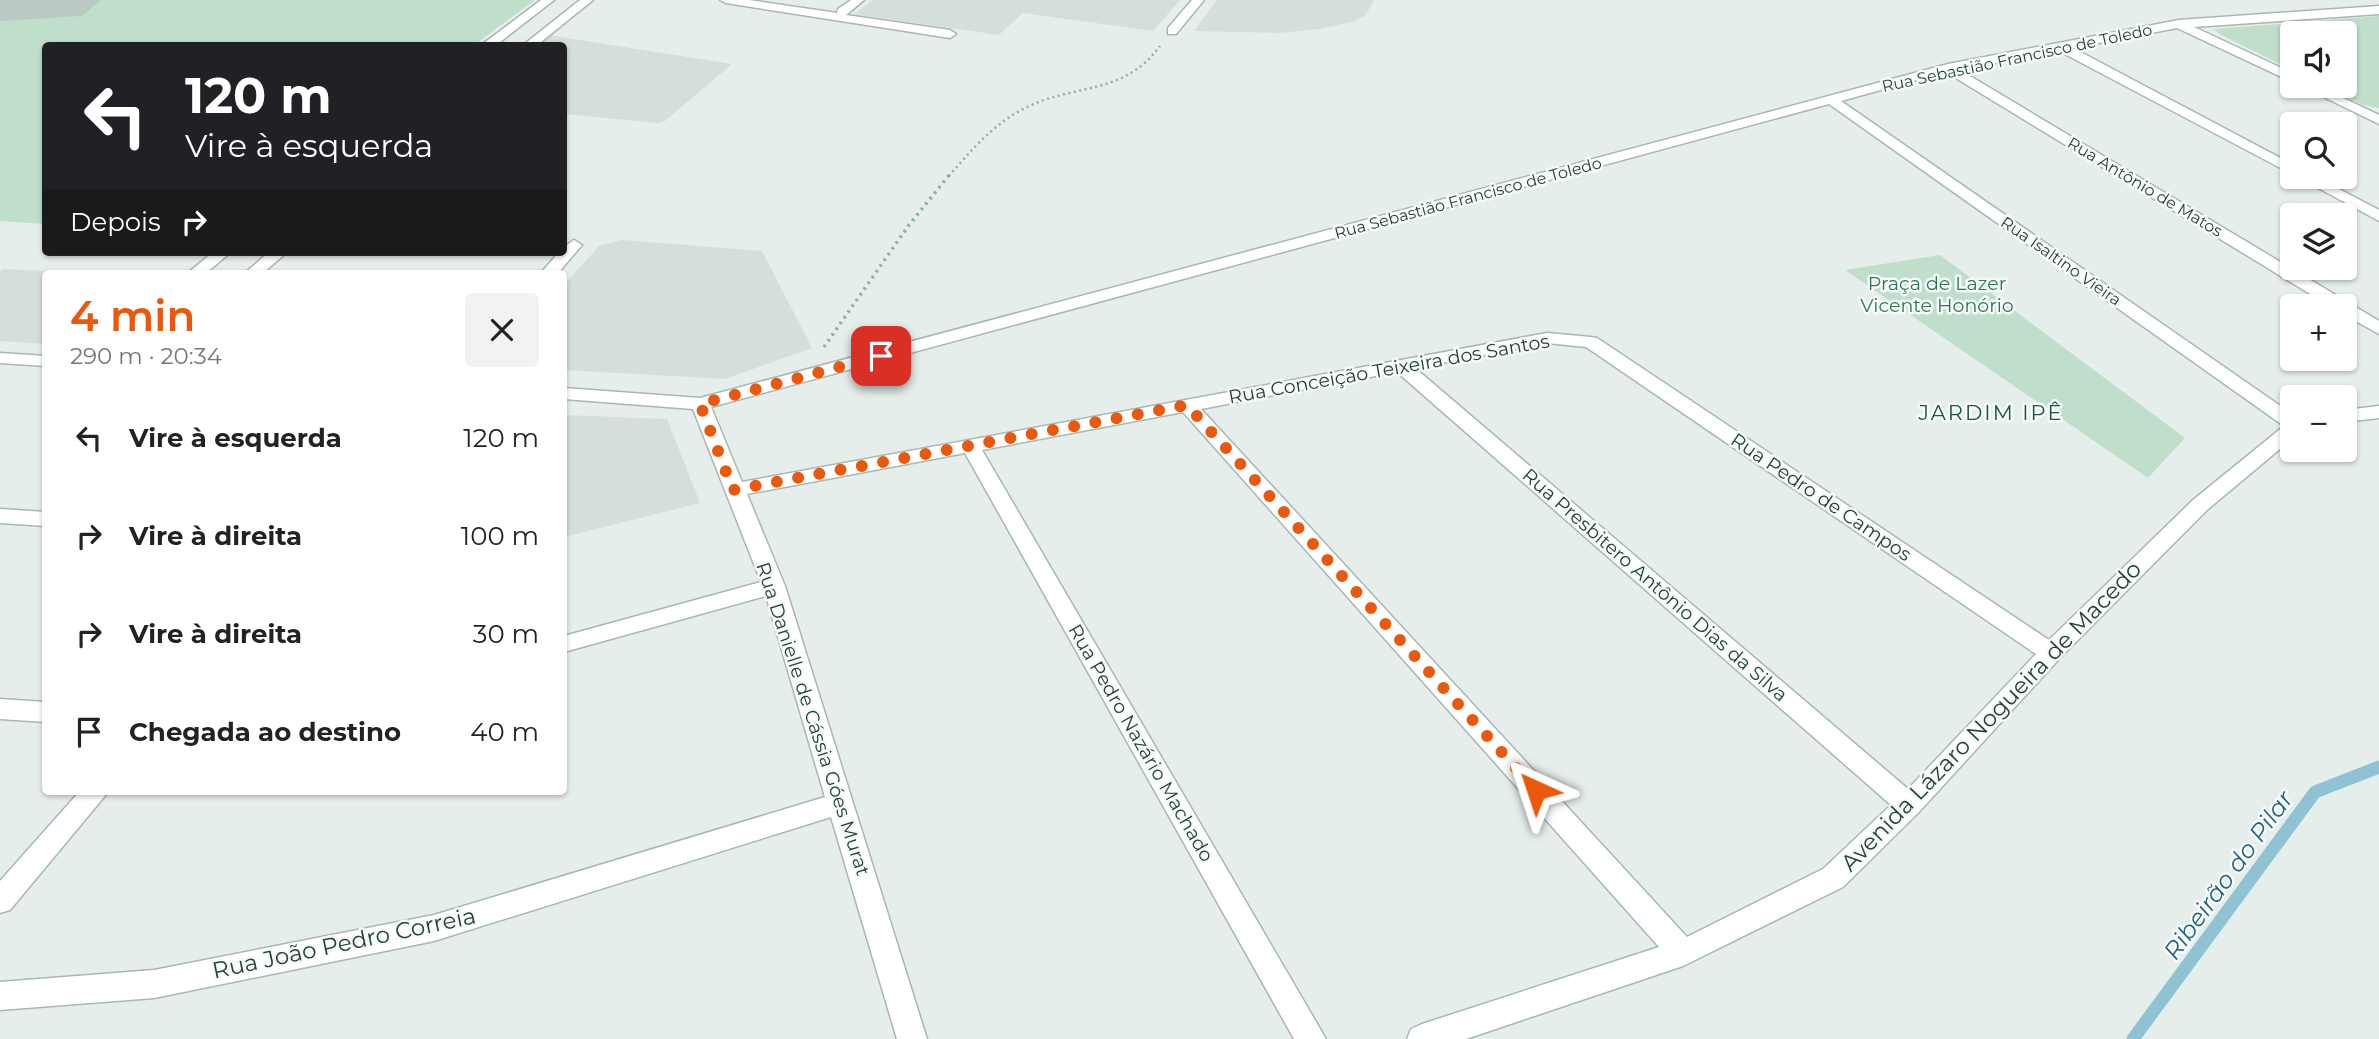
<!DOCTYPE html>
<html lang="pt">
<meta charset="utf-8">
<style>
:root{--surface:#fff;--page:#f2f2f2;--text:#222;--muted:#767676;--accent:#ea580c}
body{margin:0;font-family:Montserrat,sans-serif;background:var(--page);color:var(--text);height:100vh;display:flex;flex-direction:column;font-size:26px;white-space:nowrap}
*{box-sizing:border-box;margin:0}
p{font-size:23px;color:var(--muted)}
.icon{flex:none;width:38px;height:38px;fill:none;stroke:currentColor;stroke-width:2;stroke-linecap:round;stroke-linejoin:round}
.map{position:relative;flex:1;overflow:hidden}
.sheet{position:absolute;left:42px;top:270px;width:525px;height:525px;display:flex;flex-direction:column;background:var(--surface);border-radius:7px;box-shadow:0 2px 5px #0004}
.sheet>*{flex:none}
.banner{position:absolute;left:42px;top:42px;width:525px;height:214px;border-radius:7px;box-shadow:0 2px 5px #0004;background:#202124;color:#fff;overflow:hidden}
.buttons{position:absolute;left:2280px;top:21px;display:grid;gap:14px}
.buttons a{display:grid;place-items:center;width:77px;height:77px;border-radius:7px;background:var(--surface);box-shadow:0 2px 5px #0004;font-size:35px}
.pin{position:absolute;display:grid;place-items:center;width:60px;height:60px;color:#fff;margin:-30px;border-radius:14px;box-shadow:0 4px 10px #0006}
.me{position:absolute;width:77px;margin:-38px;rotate:318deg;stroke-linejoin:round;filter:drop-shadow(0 0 5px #0008)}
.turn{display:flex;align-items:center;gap:24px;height:147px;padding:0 28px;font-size:32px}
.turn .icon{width:91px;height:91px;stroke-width:2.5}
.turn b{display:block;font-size:49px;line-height:60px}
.then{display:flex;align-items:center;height:66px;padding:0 28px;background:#0003;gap:14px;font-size:26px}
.round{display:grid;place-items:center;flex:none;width:74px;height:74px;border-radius:7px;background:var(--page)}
.overview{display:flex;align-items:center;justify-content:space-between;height:119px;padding:0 28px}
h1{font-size:42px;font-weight:600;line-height:52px;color:var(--accent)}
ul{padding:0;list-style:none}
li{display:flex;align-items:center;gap:21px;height:98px;padding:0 28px}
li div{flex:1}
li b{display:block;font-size:26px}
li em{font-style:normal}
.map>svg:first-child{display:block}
.built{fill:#d4dedb}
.green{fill:#bfdfcb}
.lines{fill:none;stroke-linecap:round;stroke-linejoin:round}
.stream{stroke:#8fc2d2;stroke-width:13}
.building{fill:#bbc9c5}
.minor-casing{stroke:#a8b7b3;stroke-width:3}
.path-far1{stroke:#86b2a8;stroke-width:2.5;stroke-dasharray:2 3.5;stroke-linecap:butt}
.path{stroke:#86b2a8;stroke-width:3.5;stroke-dasharray:2.5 4.5;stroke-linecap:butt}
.minor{fill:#fff;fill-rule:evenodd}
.route{stroke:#ea580c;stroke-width:12;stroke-dasharray:0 21.6}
.labels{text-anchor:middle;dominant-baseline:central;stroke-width:5;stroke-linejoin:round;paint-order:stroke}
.far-street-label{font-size:16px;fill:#24413c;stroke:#f6fbf9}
.park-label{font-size:19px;fill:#2e7852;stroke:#f6fbf9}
.street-label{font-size:19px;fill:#24413c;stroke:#f6fbf9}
.neighbourhood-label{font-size:21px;letter-spacing:2px;fill:#20534c;stroke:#f6fbf9}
.near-street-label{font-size:23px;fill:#24413c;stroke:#f6fbf9}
.near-water-label{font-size:24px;font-style:italic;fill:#1e647d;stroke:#f6fbf9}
</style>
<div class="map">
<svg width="2379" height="1039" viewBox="0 0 2379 1039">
<rect width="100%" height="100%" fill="#e6eeeb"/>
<!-- built -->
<path class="built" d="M873,0H1180L1153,31L1023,13L999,35L854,14Z
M1217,0H1374L1365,16L1352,22L1319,29L1279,33L1194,31Z
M548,35L732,64L665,121L658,123L564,114V46H536Z
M622,240L762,251L812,348L725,379L564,370V285L599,246Z
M4,269L96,273H46L45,344L0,341V271Z
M564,415L667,419L700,503L564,537Z"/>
<!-- green -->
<path class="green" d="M0,0H535L474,45L46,46L45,224L0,221Z
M2379,16V108L2363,105L2324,86H2345V33H2292V70L2219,34L2214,29Z
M1940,255L2185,438L2148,478L1845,270Z"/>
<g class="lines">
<!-- stream -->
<path class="stream" d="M2133,1039L2315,792L2379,767"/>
</g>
<!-- building -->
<path class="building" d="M0,0H101L82,16L0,21Z"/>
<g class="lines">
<defs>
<path id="minor" d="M541,0H554L495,46H480Z
M580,0H593L536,46H522Z
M720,0H749L837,13L838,9L851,0H864L846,15L950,30L956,34L950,38L726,3Z
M1192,0H1204L1176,34H1168V28Z
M2379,6V14L2194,27L2292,73V82L2177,28L2073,48L2292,164V174L2059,51L1960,70L2379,321V334L2345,315V306H2330L1946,72L1841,101L2292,414V439L2207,510L2059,659L1918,813L1843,887L1683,966L1466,1039H1407L1411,1029L1422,1024L1659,947L1183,412L982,450L1326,1039H1294L965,453L747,494L785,586L927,1039H897L831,817L434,941L154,998L0,1010V982L154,970L434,915L825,797L766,596L564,652V636L761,582L693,409L564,399V388L700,398L1948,64L2179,20ZM1829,104L2284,426L2193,500L2049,640L1597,338L1591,337L1547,333L742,482L711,407ZM1547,343L1586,347L2036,654L1908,789L1415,368ZM1397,372L1891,805L1823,869L1687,937L1201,409Z
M2301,86H2318L2379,115V124Z
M2298,177H2316L2379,210V221Z
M574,240L582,245L558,273H541L559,252H564V247Z
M213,252H231L206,273H188Z
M269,252H287L263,273H245Z
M0,353L46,356V366L0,363Z
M2379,406V418L2345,422V410Z
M0,509L46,512V526L0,523Z
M0,699L46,702V722L0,719Z
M80,791H109L10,910L0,913V881Z"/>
</defs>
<!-- minor casing -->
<use href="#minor" class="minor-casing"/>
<!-- path-far1 -->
<path class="path-far1" d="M949,176C970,151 996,122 1025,108C1075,83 1123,96 1160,46"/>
<!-- path -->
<path class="path" d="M824,347L909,225L950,174"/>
<!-- minor -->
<use href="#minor" class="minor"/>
</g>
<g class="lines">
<!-- route -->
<path class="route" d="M881,356L700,404L733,490L1187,405L1536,790"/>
</g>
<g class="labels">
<!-- far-street labels -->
<g class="far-street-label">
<text transform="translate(2017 58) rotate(-12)">Rua Sebastião Francisco de Toledo</text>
<text transform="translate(2145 187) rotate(31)">Rua Antônio de Matos</text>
<text transform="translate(1468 198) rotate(-15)">Rua Sebastião Francisco de Toledo</text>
<text transform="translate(2061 261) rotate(35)">Rua Isaltino Vieira</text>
</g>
<!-- park labels -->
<g class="park-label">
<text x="1937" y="283">Praça de Lazer<tspan x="1937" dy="22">Vicente Honório</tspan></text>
</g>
<!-- street labels -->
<g class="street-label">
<text transform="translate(1389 369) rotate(-10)">Rua Conceição Teixeira dos Santos</text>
<text transform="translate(1821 497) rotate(34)">Rua Pedro de Campos</text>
<text transform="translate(1655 585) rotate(41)">Rua Presbitero Antônio Dias da Silva</text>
<text transform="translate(813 719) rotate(72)">Rua Danielle de Cássia Góes Murat</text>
<text transform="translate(1141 743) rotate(60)">Rua Pedro Nazário Machado</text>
</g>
<!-- neighbourhood labels -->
<g class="neighbourhood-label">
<text x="1991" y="412">JARDIM IPÊ</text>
</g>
<!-- near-street labels -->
<g class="near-street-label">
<text transform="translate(1991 716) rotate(-46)">Avenida Lázaro Nogueira de Macedo</text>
<text transform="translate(344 943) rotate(-12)">Rua João Pedro Correia</text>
</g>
<!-- near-water labels -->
<g class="near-water-label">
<text transform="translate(2228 875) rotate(-54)">Ribeirão do Pilar</text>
</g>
</g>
</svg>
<div class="buttons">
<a><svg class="icon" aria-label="sound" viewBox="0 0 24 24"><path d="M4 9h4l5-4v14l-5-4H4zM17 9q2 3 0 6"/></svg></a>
<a><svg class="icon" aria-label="search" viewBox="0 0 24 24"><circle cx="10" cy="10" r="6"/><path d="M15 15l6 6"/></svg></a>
<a><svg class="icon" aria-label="layers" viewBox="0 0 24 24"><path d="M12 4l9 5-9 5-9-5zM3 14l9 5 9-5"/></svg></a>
<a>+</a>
<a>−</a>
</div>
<div class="pin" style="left:881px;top:356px;background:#d93025"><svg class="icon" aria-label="arrive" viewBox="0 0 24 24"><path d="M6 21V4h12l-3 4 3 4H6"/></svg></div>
<svg class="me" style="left:1536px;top:790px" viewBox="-20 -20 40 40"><path d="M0-17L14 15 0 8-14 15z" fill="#ea580c" stroke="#fff" stroke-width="4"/></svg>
<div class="banner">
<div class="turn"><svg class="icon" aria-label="left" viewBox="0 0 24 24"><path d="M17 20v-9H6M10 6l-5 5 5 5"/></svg><div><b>120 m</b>Vire à esquerda</div></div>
<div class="then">Depois<svg class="icon" aria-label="right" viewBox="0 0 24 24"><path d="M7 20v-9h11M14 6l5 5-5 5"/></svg></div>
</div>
<section class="sheet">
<div class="overview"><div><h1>4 min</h1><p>290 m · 20:34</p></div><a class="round"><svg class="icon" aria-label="close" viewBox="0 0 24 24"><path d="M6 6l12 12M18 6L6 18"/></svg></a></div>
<ul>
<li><svg class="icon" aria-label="left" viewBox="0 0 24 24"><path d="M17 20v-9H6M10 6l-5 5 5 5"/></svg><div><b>Vire à esquerda</b></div><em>120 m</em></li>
<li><svg class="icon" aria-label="right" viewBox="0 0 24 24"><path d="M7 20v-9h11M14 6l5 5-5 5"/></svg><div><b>Vire à direita</b></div><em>100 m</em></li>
<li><svg class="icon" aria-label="right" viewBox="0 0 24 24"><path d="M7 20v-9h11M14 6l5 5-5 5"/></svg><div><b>Vire à direita</b></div><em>30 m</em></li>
<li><svg class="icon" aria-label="arrive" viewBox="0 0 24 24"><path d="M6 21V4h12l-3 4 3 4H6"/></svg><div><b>Chegada ao destino</b></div><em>40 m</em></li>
</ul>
</section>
</div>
